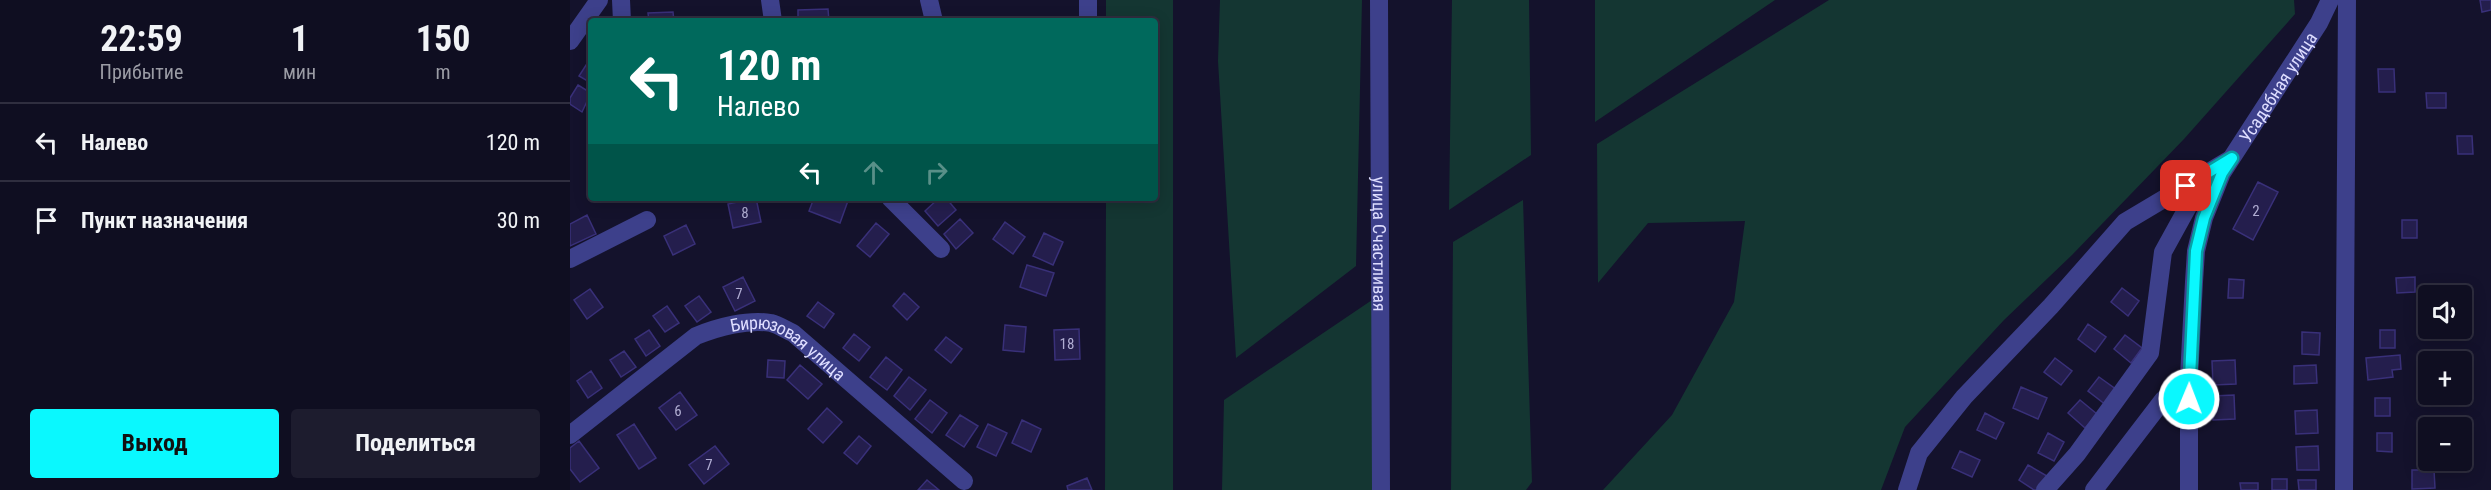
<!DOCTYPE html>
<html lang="ru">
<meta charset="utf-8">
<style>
:root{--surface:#0f0e21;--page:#1d1c2e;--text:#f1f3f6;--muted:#9b9ca5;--line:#2f2e3f;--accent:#0af8fe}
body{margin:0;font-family:"Roboto Condensed",sans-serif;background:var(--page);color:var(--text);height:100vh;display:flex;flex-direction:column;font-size:22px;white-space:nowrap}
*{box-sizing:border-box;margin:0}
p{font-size:20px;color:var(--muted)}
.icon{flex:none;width:33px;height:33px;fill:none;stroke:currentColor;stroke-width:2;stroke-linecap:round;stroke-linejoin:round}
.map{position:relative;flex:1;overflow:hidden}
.drawer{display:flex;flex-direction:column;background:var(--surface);width:570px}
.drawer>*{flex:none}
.banner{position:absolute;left:18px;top:18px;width:570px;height:183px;border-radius:6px;box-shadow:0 3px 15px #0003,0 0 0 2px var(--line);background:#00695c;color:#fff;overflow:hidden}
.fabs{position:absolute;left:1848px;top:285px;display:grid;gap:12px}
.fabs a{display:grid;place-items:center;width:54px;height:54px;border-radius:6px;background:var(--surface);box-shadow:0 3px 15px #0003,0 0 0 2px var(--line);font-size:30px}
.pin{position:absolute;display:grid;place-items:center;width:51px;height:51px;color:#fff;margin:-26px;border-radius:12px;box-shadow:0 3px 9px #0006}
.me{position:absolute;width:66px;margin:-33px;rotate:1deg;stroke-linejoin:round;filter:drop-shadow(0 0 4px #0008)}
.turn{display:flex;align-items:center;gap:21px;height:126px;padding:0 30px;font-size:27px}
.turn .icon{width:78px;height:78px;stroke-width:2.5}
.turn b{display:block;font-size:42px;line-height:51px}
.lanes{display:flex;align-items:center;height:57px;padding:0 30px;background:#0003;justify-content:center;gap:30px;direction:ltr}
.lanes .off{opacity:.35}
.eta{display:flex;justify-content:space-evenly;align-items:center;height:102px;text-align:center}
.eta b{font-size:36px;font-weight:700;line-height:42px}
.action{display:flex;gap:12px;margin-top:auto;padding:12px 30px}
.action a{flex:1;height:69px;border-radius:6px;background:var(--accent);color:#111;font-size:24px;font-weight:700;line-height:69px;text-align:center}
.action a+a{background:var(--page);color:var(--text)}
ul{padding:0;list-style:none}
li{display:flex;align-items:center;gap:18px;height:78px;padding:0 30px;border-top:2px solid var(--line)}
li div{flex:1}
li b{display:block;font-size:22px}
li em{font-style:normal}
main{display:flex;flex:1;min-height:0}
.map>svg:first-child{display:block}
.green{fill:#143632}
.building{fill:#241e4d;stroke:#393079;stroke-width:1.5}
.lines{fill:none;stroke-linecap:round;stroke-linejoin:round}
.minor{stroke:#3d408b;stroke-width:18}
.route-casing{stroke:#06a1a5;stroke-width:15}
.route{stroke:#0af8fe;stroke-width:10}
.labels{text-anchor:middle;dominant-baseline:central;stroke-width:6;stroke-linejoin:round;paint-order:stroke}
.number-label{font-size:15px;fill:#b0add2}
.street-label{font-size:18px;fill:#deddff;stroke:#14122c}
</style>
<main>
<section class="drawer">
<div class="eta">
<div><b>22:59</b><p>Прибытие</p></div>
<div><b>1</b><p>мин</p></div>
<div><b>150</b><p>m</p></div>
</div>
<ul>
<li><svg class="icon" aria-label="left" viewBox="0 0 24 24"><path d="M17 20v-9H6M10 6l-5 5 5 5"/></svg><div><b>Налево</b></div><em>120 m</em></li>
<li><svg class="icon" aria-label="arrive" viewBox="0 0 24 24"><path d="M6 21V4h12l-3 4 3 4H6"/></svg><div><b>Пункт назначения</b></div><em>30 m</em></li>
</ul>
<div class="action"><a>Выход</a><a>Поделиться</a></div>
</section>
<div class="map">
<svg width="1921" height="490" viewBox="0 0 1921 490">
<rect width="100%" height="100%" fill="#14122c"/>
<!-- green -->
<path class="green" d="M536,0H603V490H535L536,198H585V21H536Z
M650,0H792L786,266L666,358L648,61Z
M882,0H959L961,155L879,210Z
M1025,0H1205L1025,122Z
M1259,0H1724L1725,14L1614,139L1502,255L1434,320L1335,427L1311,490H1033L1102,415L1164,302L1175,221L1078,223L1028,283L1027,144Z
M953,200L962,482L956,490H881L883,242Z
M805,298L802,490H652L654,400Z"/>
<!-- building -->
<path class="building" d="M1910,0H1921V10L1912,12Z
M258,9L259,21H228V10Z
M103,12L104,21H79L78,13Z
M20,59H21V83L9,76Z
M1808,69H1824L1825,92H1809Z
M8,85L21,93L12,112L0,104V98Z
M1856,93H1876V108H1857Z
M1887,136H1902L1903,154H1888Z
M1688,182L1708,192L1683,240L1663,229Z
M186,198L191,222L163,228L158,204Z
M244,198H279L270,223L239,211Z
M369,198H376L386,210L368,226L355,211Z
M17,215L26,234L0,246V224Z
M390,219L403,233L386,249L374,234Z
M1832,220H1847V238H1832Z
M435,222L455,237L443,254L423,239Z
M306,223L319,234L300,257L287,246Z
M116,225L125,244L103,255L94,236Z
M474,233L493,242L483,265L463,256Z
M457,265L484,273L476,296L450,287Z
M173,277L185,301L165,311L153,287Z
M1845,277V292L1827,293L1826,278Z
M1659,279L1674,280L1673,298H1658Z
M1552,288L1569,301L1558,316L1541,302Z
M20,289L33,307L17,319L4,300Z
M334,293L349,307L337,320L323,306Z
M129,296L141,312L127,322L115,306Z
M248,302L264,314L254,328L237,316Z
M97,306L109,323L95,332L83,316Z
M1518,324L1536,337L1525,352L1508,339Z
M435,325L456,327L454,352L433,350Z
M509,329L510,359L485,360L484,330Z
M79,330L90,346L76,356L65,339Z
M1810,330H1825V348H1810Z
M1732,332L1750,333L1749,355L1732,354Z
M284,334L300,347L289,361L273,348Z
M1555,335L1572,348L1561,363L1544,349Z
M376,337L392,349L381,363L365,350Z
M54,351L66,367L51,377L40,360Z
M1830,355L1831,369L1822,370L1823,377L1798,380L1796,358Z
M316,357L332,370L317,390L300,377Z
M1485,358L1502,371L1491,385L1474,372Z
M198,360L215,361L214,378L197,377Z
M1665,360L1666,384L1643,385L1642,361Z
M230,365L252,384L238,399L217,380Z
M1746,365L1747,383L1724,384V366Z
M21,371L32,388L18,398L7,381Z
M339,377L356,390L340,410L324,396Z
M1529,377L1547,390L1536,405L1518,391Z
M1451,387L1477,398L1468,419L1443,408Z
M110,392L127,415L106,430L89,408Z
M1664,395L1665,419L1643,420L1642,396Z
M1805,398H1820V416H1805Z
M360,400L377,413L362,433L345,419Z
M1510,400L1527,414L1515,428L1498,413Z
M257,408L272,422L253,443L238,429Z
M1747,410L1748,433L1726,434L1725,411Z
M1415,413L1434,423L1426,439L1407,430Z
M390,415L408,426L394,447L376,435Z
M452,420L471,429L461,452L442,443Z
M64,424L86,458L69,469L47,435Z
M418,424L437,433L426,456L407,447Z
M1478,433L1494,442L1484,461L1468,453Z
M1807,433H1822V452L1807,451Z
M289,436L301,446L287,464L274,453Z
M9,441L29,468L10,482L0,469V448Z
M145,446L159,464L134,484L119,465Z
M1748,446L1749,470H1727L1726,447Z
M1390,451L1410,460L1402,477L1382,468Z
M1458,465L1477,476L1469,490H1464L1449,480Z
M1842,470H1864L1865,488L1842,489Z
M517,478L522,490H498L497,486Z
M1702,479H1717V490H1702Z
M357,480L369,490H348Z
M1728,480H1746V490H1729Z
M1670,483H1688V490H1671Z"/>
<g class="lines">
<!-- minor -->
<g class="minor">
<path d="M51,0L52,21"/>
<path d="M200,0L203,21"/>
<path d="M359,0L364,21"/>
<path d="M518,0V21"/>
<path id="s1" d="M809,0L811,490"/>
<path d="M0,41L29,0"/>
<path d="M320,198L371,249"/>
<path d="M0,259L77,220"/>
<path id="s2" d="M0,435L126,336C148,327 178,319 201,323C209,325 216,330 223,333L394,481"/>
<path d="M1337,490L1349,453L1394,397L1481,306L1555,222L1659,160"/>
<path d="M1475,490L1507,454L1580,353L1593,252L1636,174"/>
<path d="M1524,490L1593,400L1619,377"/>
<path id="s3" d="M1619,490V377L1624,282L1626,251L1634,218L1652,173L1749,23L1760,0"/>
<path d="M1774,490L1777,0"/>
</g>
</g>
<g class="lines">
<defs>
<path id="route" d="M1616,186L1662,158L1652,173L1634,218L1626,251L1619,399"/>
</defs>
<!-- route casing -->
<use href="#route" class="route-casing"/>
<!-- route -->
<use href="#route" class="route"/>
</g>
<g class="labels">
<!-- number labels -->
<g class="number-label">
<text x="1686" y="211">2</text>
<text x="175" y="213">8</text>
<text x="169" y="294">7</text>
<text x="497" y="344">18</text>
<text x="108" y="411">6</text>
<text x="139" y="465">7</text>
</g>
<!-- street labels -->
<g class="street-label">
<text stroke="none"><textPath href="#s3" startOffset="424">Усадебная улица</textPath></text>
<text stroke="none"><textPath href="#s1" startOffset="244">улица Счастливая</textPath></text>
<text stroke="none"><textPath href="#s2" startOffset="262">Бирюзовая улица</textPath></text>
</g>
</g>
</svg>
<div class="fabs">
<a><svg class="icon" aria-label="sound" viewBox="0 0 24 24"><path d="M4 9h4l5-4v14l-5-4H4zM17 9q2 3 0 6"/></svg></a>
<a>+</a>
<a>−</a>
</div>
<div class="pin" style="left:1616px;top:186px;background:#d93025"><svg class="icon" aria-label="arrive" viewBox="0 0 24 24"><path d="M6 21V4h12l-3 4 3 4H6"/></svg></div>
<svg class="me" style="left:1619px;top:399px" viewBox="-20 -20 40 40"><circle r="17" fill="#0af8fe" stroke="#fff" stroke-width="3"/><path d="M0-11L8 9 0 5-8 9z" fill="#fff"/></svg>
<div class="banner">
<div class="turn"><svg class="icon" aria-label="left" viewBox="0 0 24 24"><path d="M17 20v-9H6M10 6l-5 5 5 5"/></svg><div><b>120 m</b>Налево</div></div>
<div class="lanes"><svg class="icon" aria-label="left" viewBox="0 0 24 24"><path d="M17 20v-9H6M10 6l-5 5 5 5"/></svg><svg class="icon off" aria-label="ahead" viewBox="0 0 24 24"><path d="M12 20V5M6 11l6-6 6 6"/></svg><svg class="icon off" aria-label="right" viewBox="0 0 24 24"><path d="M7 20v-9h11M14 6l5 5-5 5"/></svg></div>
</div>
</div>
</main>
